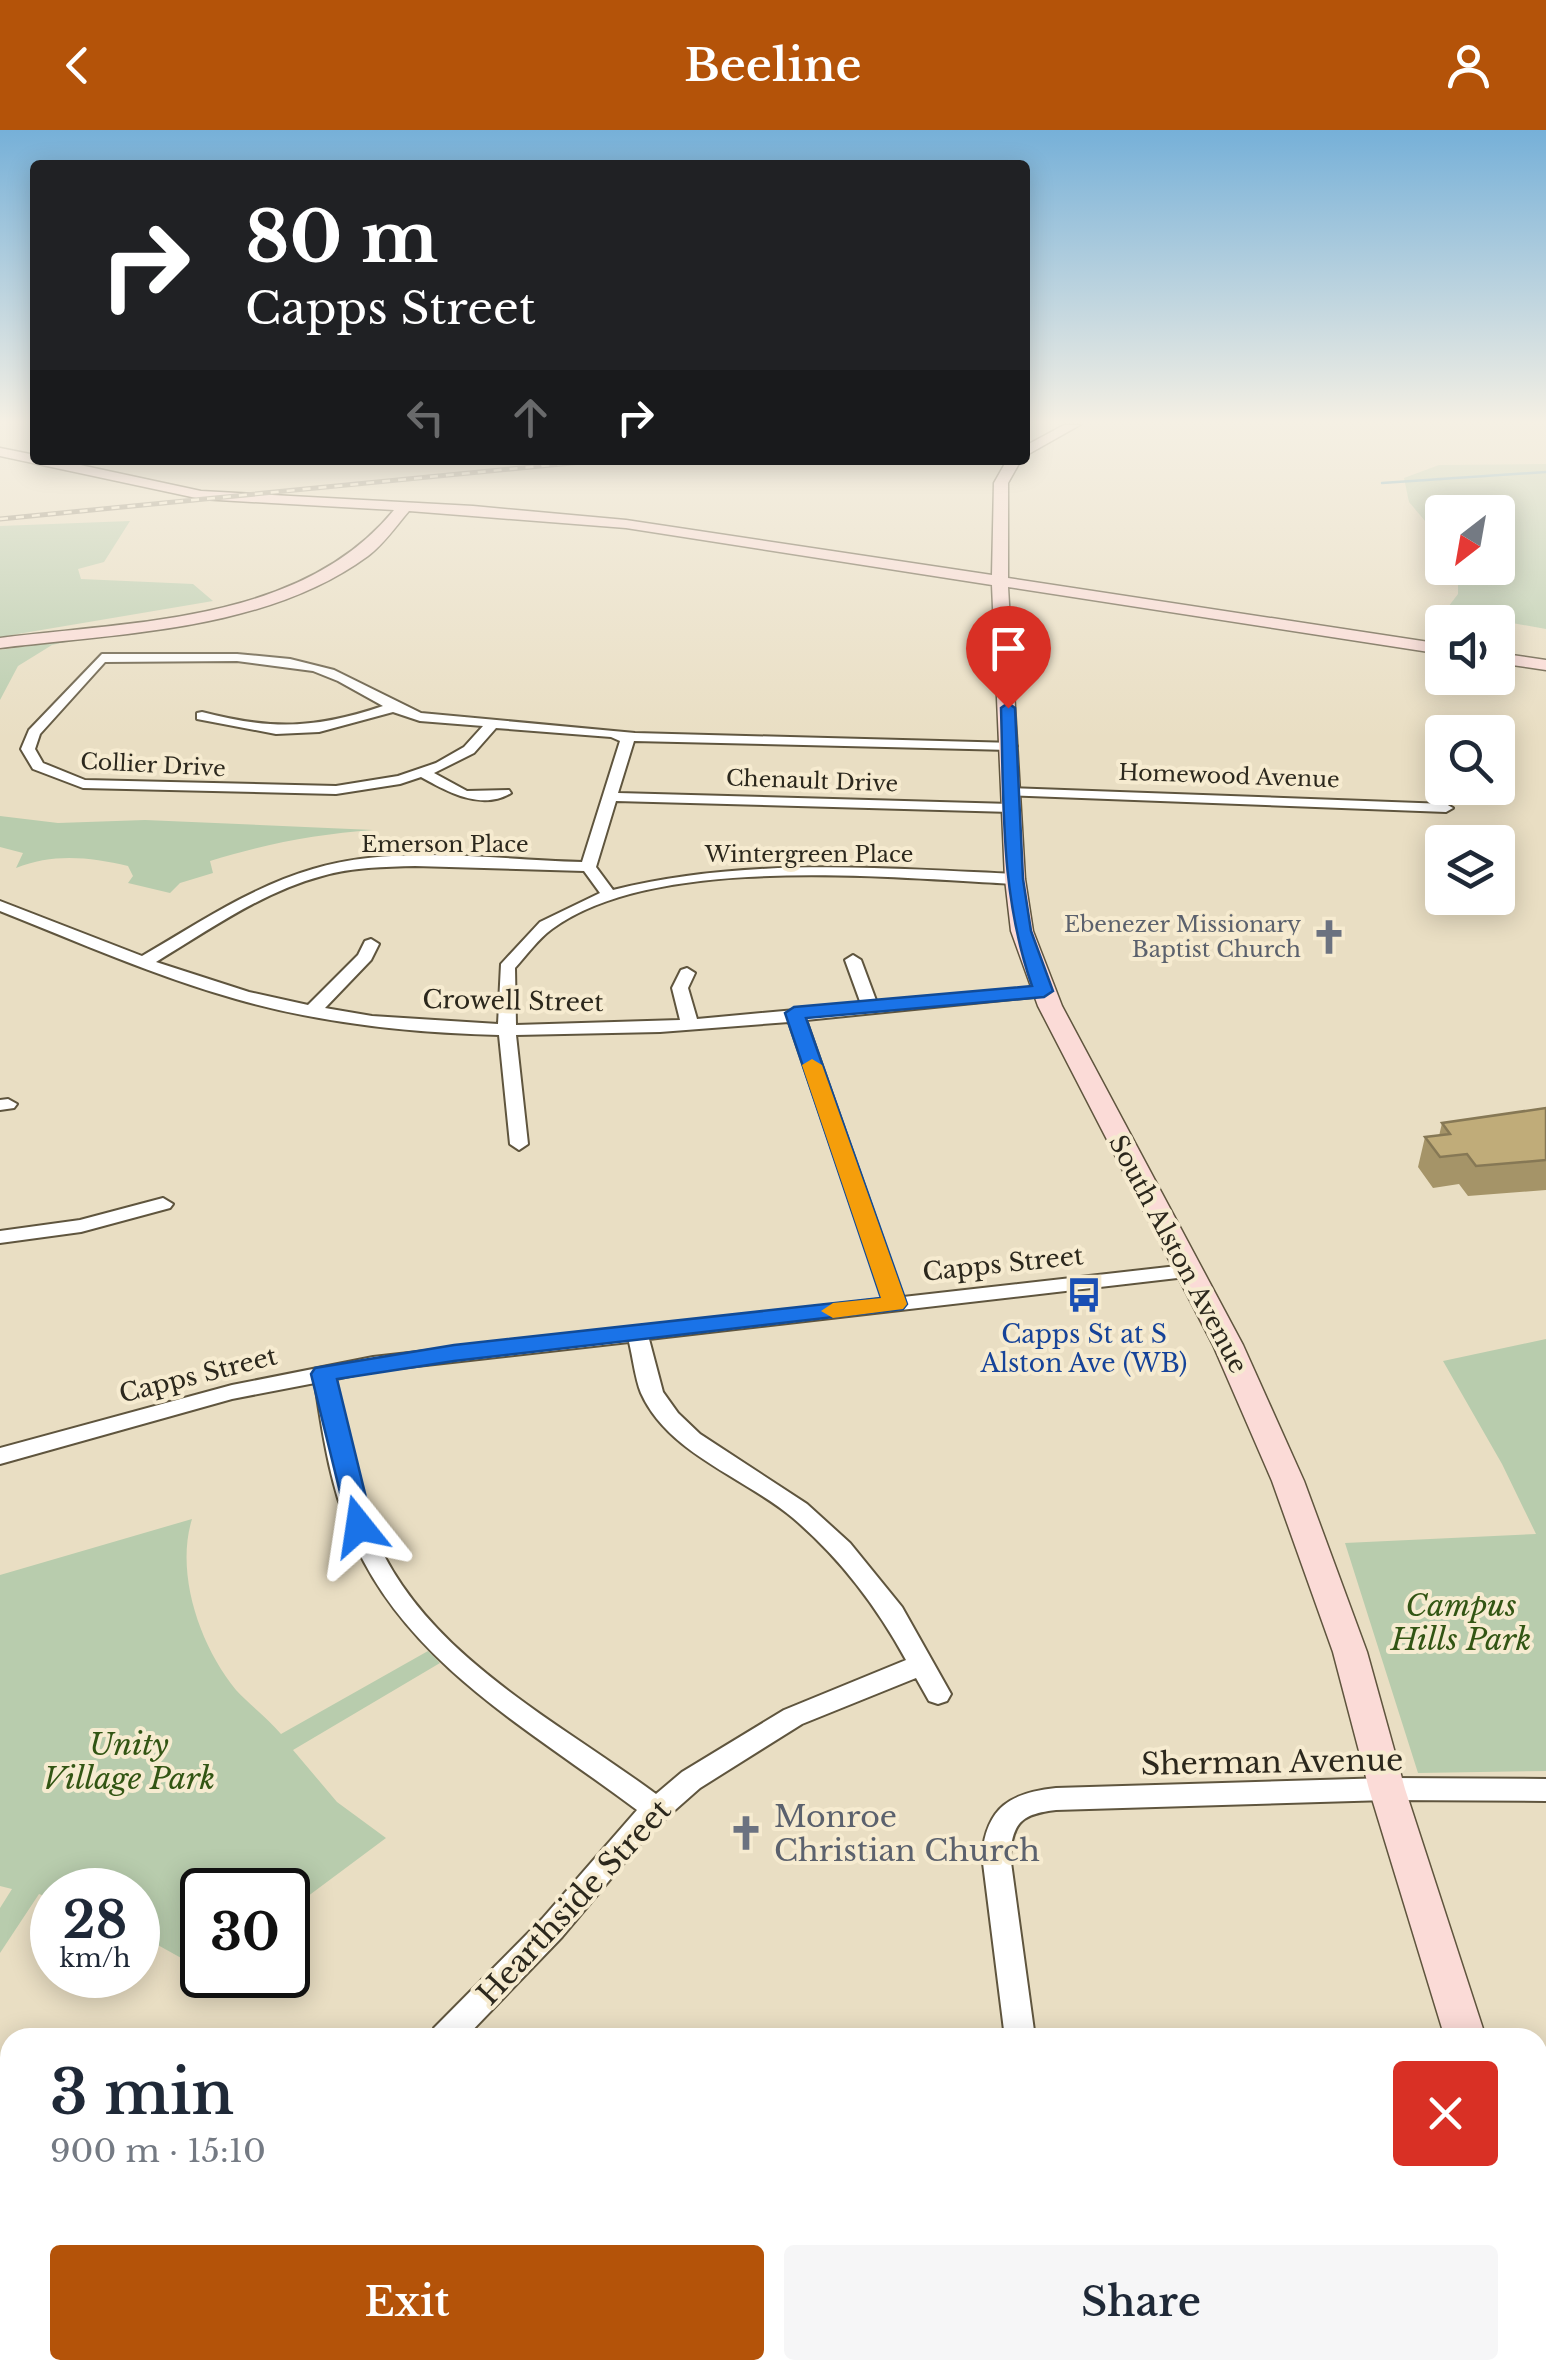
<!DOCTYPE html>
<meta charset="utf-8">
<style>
:root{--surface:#fff;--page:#f6f6f7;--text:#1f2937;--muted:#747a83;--accent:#b45309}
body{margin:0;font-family:"Libre Baskerville",serif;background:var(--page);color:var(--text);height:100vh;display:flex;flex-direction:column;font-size:38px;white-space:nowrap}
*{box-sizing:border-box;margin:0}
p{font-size:32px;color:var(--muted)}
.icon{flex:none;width:55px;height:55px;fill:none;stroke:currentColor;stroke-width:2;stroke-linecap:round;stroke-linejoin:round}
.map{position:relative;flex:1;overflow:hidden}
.drawer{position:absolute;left:0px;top:1898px;width:1548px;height:352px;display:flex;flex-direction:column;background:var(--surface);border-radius:30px 30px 0 0;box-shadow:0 5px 25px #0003}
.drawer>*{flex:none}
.hud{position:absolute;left:30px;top:30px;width:1000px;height:305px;border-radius:10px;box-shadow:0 5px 25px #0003;background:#202124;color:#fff;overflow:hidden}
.needle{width:65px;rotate:211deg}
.buttons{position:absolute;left:1425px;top:365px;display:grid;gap:20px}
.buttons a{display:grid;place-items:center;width:90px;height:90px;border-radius:10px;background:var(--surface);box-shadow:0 5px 25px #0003;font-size:50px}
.speed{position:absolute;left:30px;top:1738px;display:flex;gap:20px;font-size:50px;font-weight:700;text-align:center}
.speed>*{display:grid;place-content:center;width:130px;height:130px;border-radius:50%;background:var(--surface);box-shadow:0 5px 25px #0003;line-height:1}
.speed small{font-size:25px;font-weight:400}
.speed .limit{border:5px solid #111;border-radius:15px;background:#fff;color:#111}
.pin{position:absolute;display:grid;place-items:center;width:85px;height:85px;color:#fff;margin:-102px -42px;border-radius:50% 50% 50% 0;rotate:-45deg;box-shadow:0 0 10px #0007}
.pin .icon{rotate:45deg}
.me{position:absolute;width:110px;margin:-55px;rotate:345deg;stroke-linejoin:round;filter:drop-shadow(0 0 8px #0008)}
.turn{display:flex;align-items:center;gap:35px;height:210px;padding:0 50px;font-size:45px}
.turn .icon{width:130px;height:130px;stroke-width:2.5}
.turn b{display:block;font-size:70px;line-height:85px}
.lanes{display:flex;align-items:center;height:95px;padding:0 50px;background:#0003;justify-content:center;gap:50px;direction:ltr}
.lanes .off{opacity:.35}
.round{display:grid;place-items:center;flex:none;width:105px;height:105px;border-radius:10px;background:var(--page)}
.overview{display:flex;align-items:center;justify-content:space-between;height:170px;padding:0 50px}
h1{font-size:60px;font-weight:600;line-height:75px}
.cta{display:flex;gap:20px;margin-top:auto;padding:20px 50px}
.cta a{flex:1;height:115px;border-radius:10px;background:var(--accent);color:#fff;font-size:40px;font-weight:600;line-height:115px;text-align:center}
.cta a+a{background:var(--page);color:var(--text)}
header{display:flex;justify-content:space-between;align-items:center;height:130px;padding:0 50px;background:var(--accent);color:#fff;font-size:45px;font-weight:600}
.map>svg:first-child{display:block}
.green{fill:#b8ccad}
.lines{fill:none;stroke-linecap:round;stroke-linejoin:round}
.stream{stroke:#6ca9c0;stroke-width:2.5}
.street-casing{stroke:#5f553e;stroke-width:4}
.secondary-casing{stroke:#5f553e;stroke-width:3}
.street{fill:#fff;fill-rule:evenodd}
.secondary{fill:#fbdbd7;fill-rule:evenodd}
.rail-casing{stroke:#938b77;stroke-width:5}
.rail{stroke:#f6ebd0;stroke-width:2.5;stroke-dasharray:8;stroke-linecap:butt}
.wall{fill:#a59468}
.building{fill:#c0ac79;stroke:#867855;stroke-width:2.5}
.route{fill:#1a73e8;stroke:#114b97;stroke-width:2.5}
.slow{fill:#f59e0b}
.labels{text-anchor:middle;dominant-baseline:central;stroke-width:8;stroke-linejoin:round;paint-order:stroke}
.far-street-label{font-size:22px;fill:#2c281d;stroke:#f6ebd0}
.far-worship-label{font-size:22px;fill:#5b616d;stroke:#f6ebd0;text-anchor:end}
.street-label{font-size:25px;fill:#2c281d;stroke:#f6ebd0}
.transit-label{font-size:25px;fill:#164399;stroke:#f6ebd0}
.near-park-label{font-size:30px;font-style:italic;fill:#325513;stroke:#f6ebd0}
.near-street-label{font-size:30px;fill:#2c281d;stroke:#f6ebd0}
.near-worship-label{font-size:30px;fill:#5b616d;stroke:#f6ebd0;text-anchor:start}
</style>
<header><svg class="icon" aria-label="back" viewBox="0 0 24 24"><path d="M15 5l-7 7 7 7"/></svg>Beeline<svg class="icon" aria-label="person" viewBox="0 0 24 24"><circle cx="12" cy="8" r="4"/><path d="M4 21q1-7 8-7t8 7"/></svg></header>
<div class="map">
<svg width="1546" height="2249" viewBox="0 0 1546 2249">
<rect width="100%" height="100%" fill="#e9dec3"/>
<!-- green -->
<path class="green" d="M1546,334V499L1445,481L1458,464V448L1470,438H1498V382H1442V411L1409,372L1404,348L1439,335Z
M130,391L104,432L78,439L81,449L193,454L213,471L0,507V396Z
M78,509L52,515L18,536L0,570V520Z
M0,686L58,693L145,690L373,700C317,704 264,714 210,731L213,743L180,753L170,763L128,753L133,746L128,736C90,727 53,723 16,738L23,723L0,717Z
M1546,1209V1641L1418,1643L1345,1413L1536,1404L1502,1334L1443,1231Z
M192,1389C175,1444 200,1516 236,1560C250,1575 267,1588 281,1604L428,1521L440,1533L293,1620L337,1672L386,1708L288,1781V1760H202V1825L183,1829L138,1804V1760H52V1769L39,1764L0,1823V1778L12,1759L0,1756V1445Z"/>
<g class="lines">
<!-- stream -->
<path class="stream" d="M1382,353L1546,342"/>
<defs>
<path id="street" d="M102,524H237L290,529L334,540L421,583L635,603L1015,613L1017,616L1010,620L634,611L618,663L1011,674L1018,678L1011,682L616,671L596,737L613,760C745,727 880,738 1015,744L1023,749L1015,754C891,748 655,723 552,799C538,809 527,825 515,838L516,895L680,890L672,858L681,840L687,838L695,843L688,858L697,889L861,874L845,830L853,825L861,830L877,873L1049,857L1051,861L1043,866L806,890L903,1167L1186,1135L1196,1141L1186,1147L649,1209L663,1262L678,1283L700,1304L807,1374L850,1413L902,1477L951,1564L947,1571L938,1574L929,1571L916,1548L802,1594L700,1658L649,1703L562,1807L465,1908H430L434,1898L542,1789L637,1680C535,1603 412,1537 356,1416C332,1365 323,1308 315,1253L232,1269L0,1334V1318L232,1255L373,1227L883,1169L789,892L660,902L516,905L528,1014L519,1020L510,1014L499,905C411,903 320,893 236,869C155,846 78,812 0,781V771L142,826C197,794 251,757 313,739C395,714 498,730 582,732L620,611L611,607L496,598L474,623L434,643L467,661L509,660L511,663C482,681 448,662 421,647L400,654L336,664L83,658L33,639L21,619L29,600ZM237,531L313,541L338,551L383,576C315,599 271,600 202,582L197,583V589L276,604L319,602L393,582L420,591L483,596L464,617L436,633L398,646L336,656L85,650L43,633L35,619L40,604L105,532ZM415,736L584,741L600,763L540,792L501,834L498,894L372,886L325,878L371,830L379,814L371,809L365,811L358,825L308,875L249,862L156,832C209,800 262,762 322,746C352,737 384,737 415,736ZM629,1212C633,1228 635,1248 641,1263C668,1324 746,1348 793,1388C840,1428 877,1477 906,1530L784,1580L682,1642L656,1664C559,1592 429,1527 377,1411C355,1359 345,1303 336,1249L373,1241Z
M1011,658L1446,674L1453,678L1446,682L1006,665V659Z
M8,969L17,974L14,978L0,980V970Z
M163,1068L173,1074L170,1078L81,1102L0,1113V1101L80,1090Z
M1387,1648L1546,1649V1671L1387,1670L1056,1680C1023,1684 1013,1691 1010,1725L1035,1908H1005L982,1725C987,1677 1010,1663 1056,1658Z
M0,1970L10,1974V2007L0,2003Z
M11,2240H52L48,2249H7Z
M1052,2240H1086L1088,2249H1054Z"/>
<path id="secondary" d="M1064,295H1080L1025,326V316Z
M0,318L35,325V330H57L201,361L473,376L626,390L992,445L994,353L1007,330H1021L1008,353V448L1442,514V524L1008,457L1025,749L1033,801L1062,876L1243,1215L1304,1351L1367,1522L1405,1659L1486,1908H1445L1369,1659L1333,1522L1272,1351L1213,1215L1038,876L1011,801L1005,749L992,455L626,398L409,381C396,396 384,414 368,426C266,501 121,503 0,518V508C133,491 302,493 394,380L201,369L0,326Z
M1498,523L1546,530V540L1498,533Z
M1538,2103L1546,2106V2171L1538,2167Z"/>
</defs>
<!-- street casing -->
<use href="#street" class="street-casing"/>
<!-- secondary casing -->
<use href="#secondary" class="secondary-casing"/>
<!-- street -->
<use href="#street" class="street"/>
<!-- secondary -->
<use href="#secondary" class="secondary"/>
<defs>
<path id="rail" d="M0,389L602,330"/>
</defs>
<!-- rail casing -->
<use href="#rail" class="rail-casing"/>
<!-- rail -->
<use href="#rail" class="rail"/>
</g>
<!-- wall -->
<path class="wall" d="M1546,978V1060L1468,1066L1459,1054L1433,1058L1418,1037L1425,1007L1439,1006L1442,993Z"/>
<!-- building -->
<path class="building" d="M1546,978V1030L1476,1036L1467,1024L1440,1027L1425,1007L1450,1004L1442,993Z"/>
<!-- sky -->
<linearGradient id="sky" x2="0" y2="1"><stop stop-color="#76b0d8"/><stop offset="0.48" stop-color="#f5f0e4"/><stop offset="1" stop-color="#f5f0e4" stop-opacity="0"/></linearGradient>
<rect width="1546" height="609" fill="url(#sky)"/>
<!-- route -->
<path class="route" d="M1008,573L1015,578L1023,749L1031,801L1053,861L1044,867L806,888L907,1174L903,1179L454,1231L337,1249L373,1396L369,1403H350L311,1244L315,1238L454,1215L881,1168L785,883L794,877L1032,856C1000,764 1004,675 1001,578Z"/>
<!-- slow -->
<path class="slow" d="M812,929L822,935L907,1174L903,1179L833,1188L821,1181L833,1173L881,1168L802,935Z"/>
<!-- icons -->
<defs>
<symbol id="church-bare" viewBox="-9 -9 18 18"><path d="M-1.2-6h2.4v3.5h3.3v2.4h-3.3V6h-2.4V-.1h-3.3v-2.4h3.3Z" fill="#6b7280" stroke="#f6ebd0" stroke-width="2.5" paint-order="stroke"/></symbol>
<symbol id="bus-bare" viewBox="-9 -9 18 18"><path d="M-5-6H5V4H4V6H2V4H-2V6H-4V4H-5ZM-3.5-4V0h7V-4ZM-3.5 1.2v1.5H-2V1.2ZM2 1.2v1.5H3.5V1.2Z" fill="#1a4fb4" stroke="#f6ebd0" stroke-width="2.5" paint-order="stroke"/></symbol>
</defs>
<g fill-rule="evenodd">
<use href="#church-bare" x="1304" y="782" width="50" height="50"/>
<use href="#bus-bare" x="1059" y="1140" width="50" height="50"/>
<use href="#church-bare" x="721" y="1678" width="50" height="50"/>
</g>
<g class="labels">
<!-- far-street labels -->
<g class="far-street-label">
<text transform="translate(153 635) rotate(3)">Collier Drive</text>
<text transform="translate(1229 646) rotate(2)">Homewood Avenue</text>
<text transform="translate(812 651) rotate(2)">Chenault Drive</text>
<text x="445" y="714">Emerson Place</text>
<text x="809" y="724">Wintergreen Place</text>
</g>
<!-- far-worship labels -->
<g class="far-worship-label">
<text x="1301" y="794">Ebenezer Missionary<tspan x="1301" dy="25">Baptist Church</tspan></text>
</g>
<!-- street labels -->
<g class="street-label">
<text transform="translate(513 871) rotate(1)">Crowell Street</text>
<text transform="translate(1178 1124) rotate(62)">South Alston Avenue</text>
<text transform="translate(1003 1134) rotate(-6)">Capps Street</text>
<text transform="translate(198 1245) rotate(-14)">Capps Street</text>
</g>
<!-- transit labels -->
<g class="transit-label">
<text x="1084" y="1204">Capps St at S<tspan x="1084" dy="29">Alston Ave (WB)</tspan></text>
</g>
<!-- near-park labels -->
<g class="near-park-label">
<text x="1461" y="1475">Campus<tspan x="1461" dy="34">Hills Park</tspan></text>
<text x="129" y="1614">Unity<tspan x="129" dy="34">Village Park</tspan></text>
</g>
<!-- near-street labels -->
<g class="near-street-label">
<text transform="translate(1272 1632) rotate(-1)">Sherman Avenue</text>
<text transform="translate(574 1772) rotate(-47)">Hearthside Street</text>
</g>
<!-- near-worship labels -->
<g class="near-worship-label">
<text x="774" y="1686">Monroe<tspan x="774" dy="34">Christian Church</tspan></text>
</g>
</g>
</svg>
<div class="buttons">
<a><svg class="needle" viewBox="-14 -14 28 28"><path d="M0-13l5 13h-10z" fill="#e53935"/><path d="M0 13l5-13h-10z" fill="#747a83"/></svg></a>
<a><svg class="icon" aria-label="sound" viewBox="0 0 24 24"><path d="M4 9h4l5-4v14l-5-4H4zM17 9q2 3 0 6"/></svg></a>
<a><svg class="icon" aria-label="search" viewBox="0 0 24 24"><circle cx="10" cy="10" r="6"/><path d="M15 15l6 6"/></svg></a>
<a><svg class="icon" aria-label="layers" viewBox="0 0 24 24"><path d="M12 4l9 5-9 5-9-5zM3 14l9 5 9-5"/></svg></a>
</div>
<div class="speed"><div>28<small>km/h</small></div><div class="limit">30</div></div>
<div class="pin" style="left:1008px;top:578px;background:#d93025"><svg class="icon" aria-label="arrive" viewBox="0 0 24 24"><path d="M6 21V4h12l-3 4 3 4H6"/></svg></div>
<svg class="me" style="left:359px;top:1396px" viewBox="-20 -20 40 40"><path d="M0-17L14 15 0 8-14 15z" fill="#1a73e8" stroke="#fff" stroke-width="4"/></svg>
<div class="hud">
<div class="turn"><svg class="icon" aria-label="right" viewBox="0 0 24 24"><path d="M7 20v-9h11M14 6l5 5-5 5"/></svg><div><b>80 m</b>Capps Street</div></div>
<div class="lanes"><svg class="icon off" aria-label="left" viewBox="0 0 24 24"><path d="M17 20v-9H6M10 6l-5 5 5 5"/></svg><svg class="icon off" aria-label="ahead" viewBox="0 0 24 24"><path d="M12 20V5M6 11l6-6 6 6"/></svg><svg class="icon" aria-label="right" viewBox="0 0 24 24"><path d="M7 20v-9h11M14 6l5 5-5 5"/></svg></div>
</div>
<section class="drawer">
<div class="overview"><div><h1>3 min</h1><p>900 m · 15:10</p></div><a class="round" style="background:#d93025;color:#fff"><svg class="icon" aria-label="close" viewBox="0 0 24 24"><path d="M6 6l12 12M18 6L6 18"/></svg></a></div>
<div class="cta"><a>Exit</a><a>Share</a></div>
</section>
</div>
